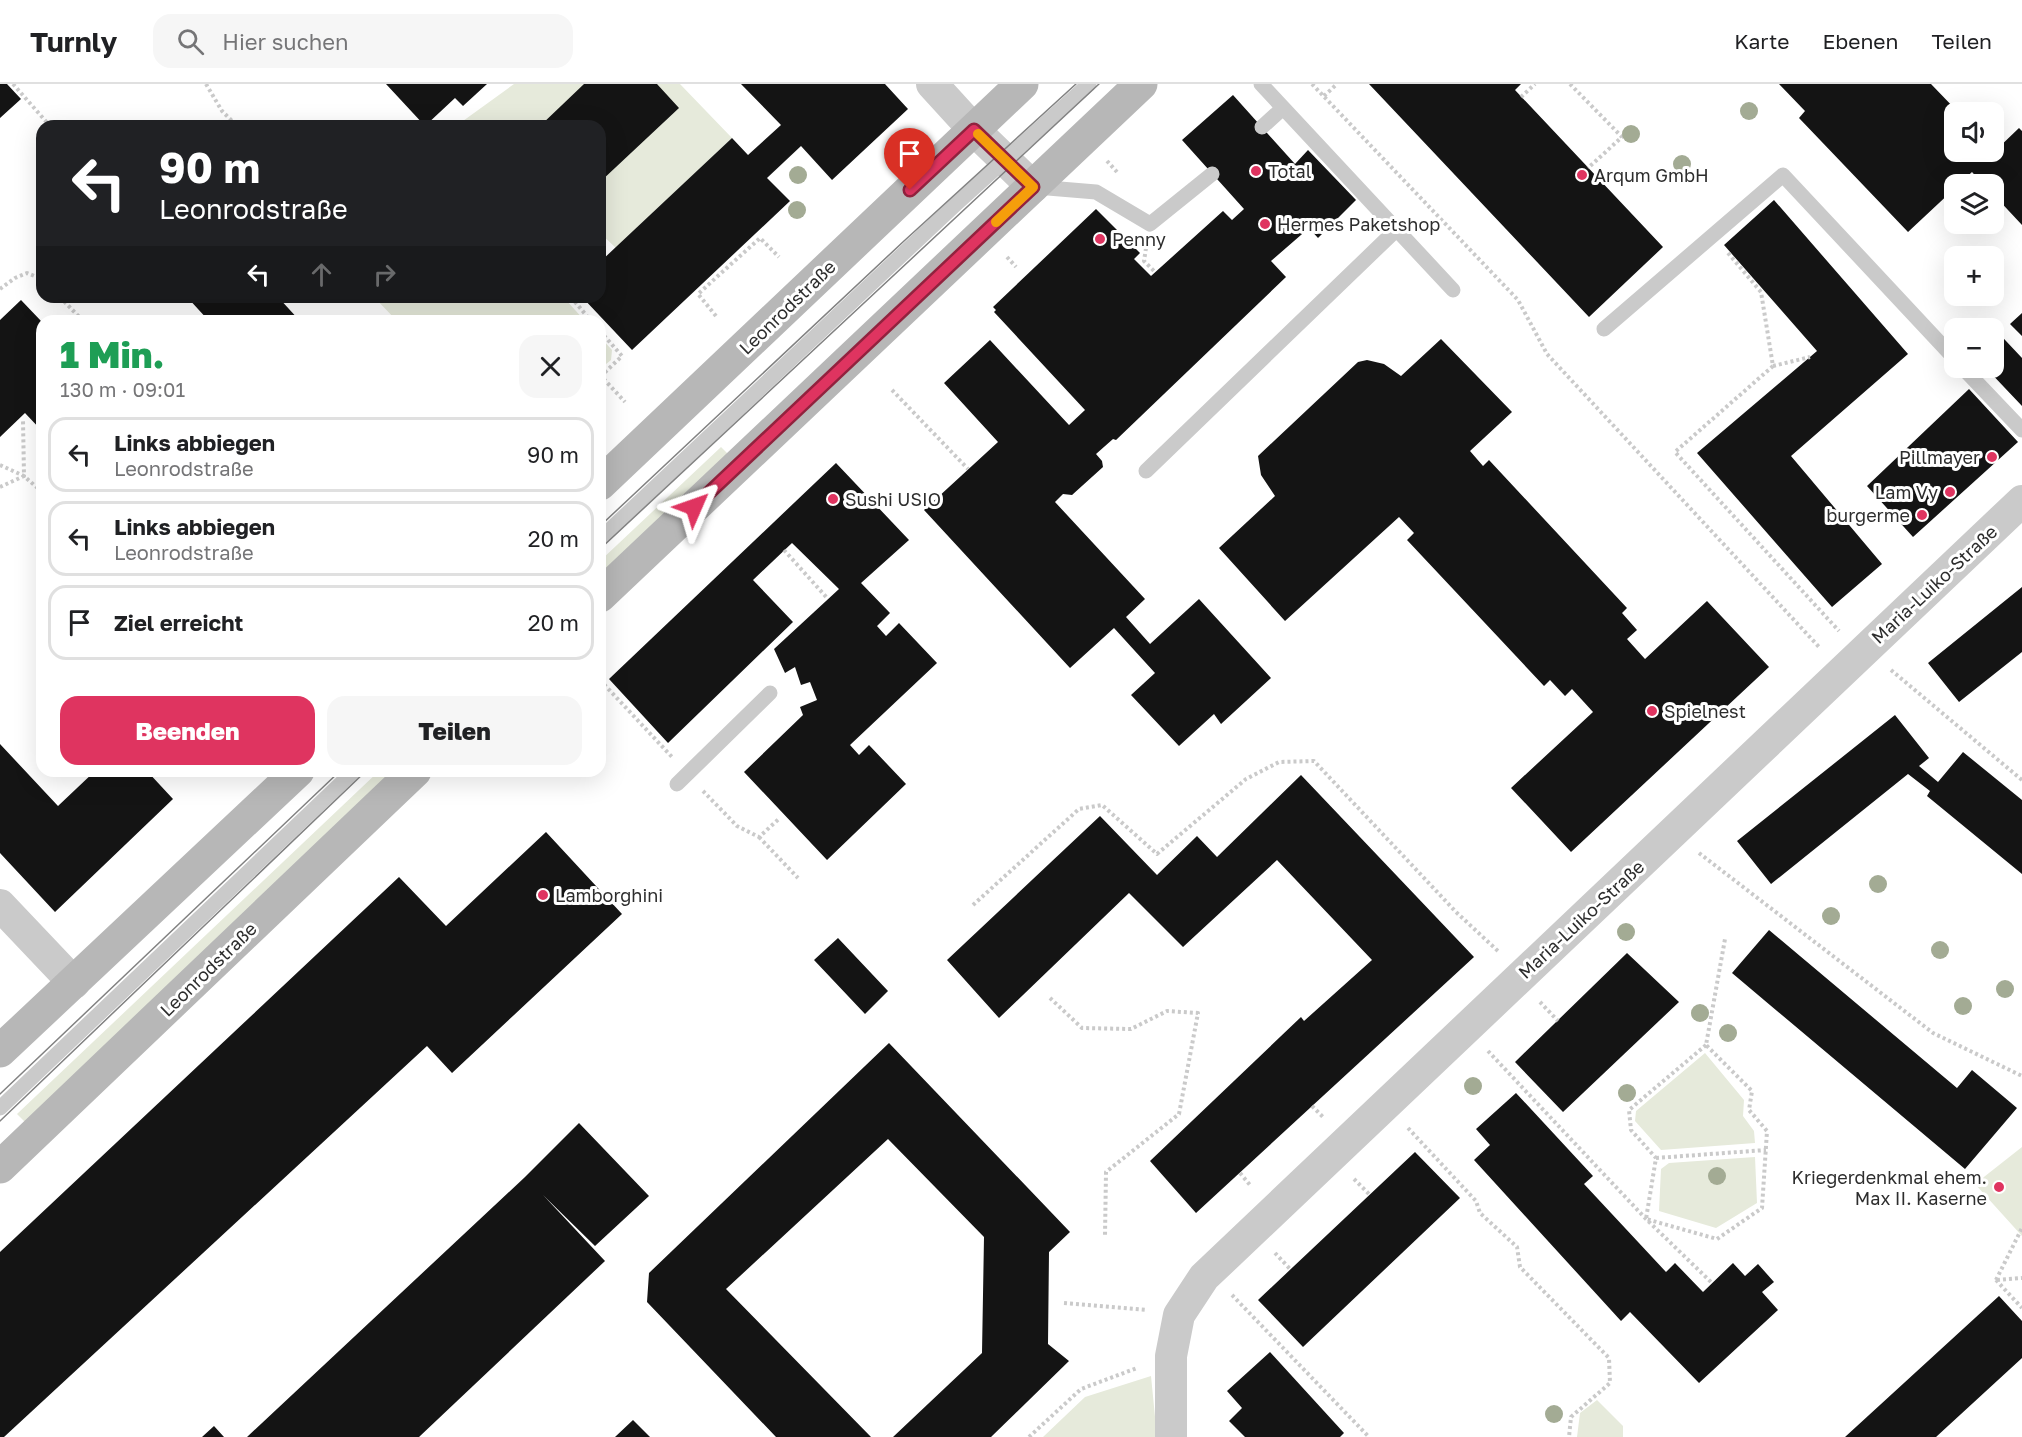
<!DOCTYPE html>
<html lang="de">
<meta charset="utf-8">
<style>
:root{--surface:#fff;--page:#f6f6f6;--text:#202124;--muted:#757577;--line:#e0e0e0;--accent:#df3460}
body{margin:0;font-family:"Golos Text",sans-serif;background:var(--page);color:var(--text);height:100vh;display:flex;flex-direction:column;font-size:22px;white-space:nowrap}
*{box-sizing:border-box;margin:0}
p{font-size:20px;color:var(--muted)}
.icon{flex:none;width:33px;height:33px;fill:none;stroke:currentColor;stroke-width:2;stroke-linecap:round;stroke-linejoin:round}
.map{position:relative;flex:1;overflow:hidden}
.panel{position:absolute;left:36px;top:231px;width:570px;height:462px;display:flex;flex-direction:column;background:var(--surface);border-radius:18px;box-shadow:0 6px 24px #0002}
.panel>*{flex:none}
.hud{position:absolute;left:36px;top:36px;width:570px;height:183px;border-radius:18px;box-shadow:0 6px 24px #0002;background:#202124;color:#fff;overflow:hidden}
.controls{position:absolute;left:1944px;top:18px;display:grid;gap:12px}
.controls a{display:grid;place-items:center;width:60px;height:60px;border-radius:12px;background:var(--surface);box-shadow:0 6px 24px #0002;font-size:30px}
.pin{position:absolute;display:grid;place-items:center;width:51px;height:51px;color:#fff;margin:-62px -26px;border-radius:50% 50% 50% 0;rotate:-45deg;box-shadow:0 0 6px #0007}
.pin .icon{rotate:45deg}
.me{position:absolute;width:66px;margin:-33px;rotate:47deg;stroke-linejoin:round;filter:drop-shadow(0 0 4px #0008)}
.turn{display:flex;align-items:center;gap:21px;height:126px;padding:0 24px;font-size:27px}
.turn .icon{width:78px;height:78px;stroke-width:2.5}
.turn b{display:block;font-size:42px;line-height:51px}
.lanes{display:flex;align-items:center;height:57px;padding:0 24px;background:#0003;justify-content:center;gap:30px;direction:ltr}
.lanes .off{opacity:.35}
.round{display:grid;place-items:center;flex:none;width:63px;height:63px;border-radius:18px;background:var(--page)}
.summary{display:flex;align-items:center;justify-content:space-between;height:102px;padding:0 24px}
h1{font-size:36px;font-weight:800;line-height:45px;color:#1e9e55}
.button{display:flex;gap:12px;margin-top:auto;padding:12px 24px}
.button a{flex:1;height:69px;border-radius:18px;background:var(--accent);color:#fff;font-size:24px;font-weight:800;line-height:69px;text-align:center}
.button a+a{background:var(--page);color:var(--text)}
ul{padding:0;list-style:none}
li{display:flex;align-items:center;gap:18px;height:75px;margin:0 12px 9px;padding:0 12px;border:3px solid var(--line);border-radius:18px}
li div{flex:1}
li b{display:block;font-size:22px}
li em{font-style:normal}
header{display:flex;align-items:center;gap:36px;box-sizing:border-box;height:84px;padding:0 30px;background:var(--surface);border-bottom:2px solid var(--line)}
header strong{font-size:28px}
nav{display:flex;gap:33px;margin-inline-start:auto;font-size:21px}
.search{width:420px;height:54px;background:var(--page);display:flex;align-items:center;gap:15px;box-sizing:border-box;padding:0 21px;border-radius:18px;color:var(--muted);font-size:22px}
.map>svg:first-child{display:block}
.green{fill:#e6eadb}
.building{fill:#141414}
.lines{fill:none;stroke-linecap:round;stroke-linejoin:round}
.path{stroke:#cacaca;stroke-width:4;stroke-dasharray:3 3;stroke-linecap:butt}
.lane{stroke:#cacaca;stroke-width:15}
.street{stroke:#cacaca;stroke-width:32}
.secondary{stroke:#b7b7b7;stroke-width:33}
.tram{stroke:#828282;stroke-width:1.5}
.tree{fill:#a3ab94}
.route-casing{stroke:#91223e;stroke-width:15}
.route{stroke:#df3460;stroke-width:10}
.slow{stroke:#f59e0b;stroke-width:10}
.poi-dot{fill:#df3460;stroke:#fff;stroke-width:2}
.labels{text-anchor:middle;dominant-baseline:central;stroke-width:6;stroke-linejoin:round;paint-order:stroke}
.poi-label{font-size:18px;fill:#2d2d2d;stroke:#fff;text-anchor:start}
.street-label{font-size:18px;fill:#2d2d2d;stroke:#fff}
</style>
<header>
<strong>Turnly</strong>
<div class="search"><svg class="icon" aria-label="search" viewBox="0 0 24 24"><circle cx="10" cy="10" r="6"/><path d="M15 15l6 6"/></svg>Hier suchen</div>
<nav><a>Karte</a><a>Ebenen</a><a>Teilen</a></nav>
</header>
<div class="map">
<svg width="2022" height="1353" viewBox="0 0 2022 1353">
<rect width="100%" height="100%" fill="#fff"/>
<!-- green -->
<path class="green" d="M514,0H680L732,54L616,164L600,149V42H456Z
M374,213H566V216L585,237H397Z
M600,253L612,266L611,276L600,285Z
M721,363L729,371L600,494V477Z
M379,687H396L25,1038L17,1030Z
M1705,969L1744,1016L1743,1032L1754,1047L1755,1059L1661,1066L1635,1037L1636,1027Z
M2022,1063V1152L1975,1100Z
M1755,1073L1757,1119L1716,1144L1659,1127L1661,1085L1669,1079Z
M1151,1292L1157,1353H1043L1085,1313Z
M1597,1316L1623,1342V1353H1577L1580,1329Z"/>
<!-- building -->
<path class="building" d="M0,0H7L21,15L0,34Z
M386,0H487L463,22L455,14L425,42Z
M584,0H657L679,24L600,98V42H540Z
M741,0H885L908,25L832,96L801,62L767,94L790,117L632,266L582,213H600V178L732,54L748,71L781,41Z
M1369,0H1521L1515,6L1663,163L1589,233Z
M1779,0H1931L1958,28H1954V68H1994L2019,44L2022,47V141L1994,111V100H1983L1972,88L1959,100H1954V105L1908,148L1799,34L1805,27Z
M1233,11L1295,80L1308,66L1356,116L1318,154L1309,144L1271,177L1286,193L1116,356L1113,355L1096,370L1102,377L1103,383L1072,411L1063,410L1055,418L1145,515L1126,533L1150,560L1199,515L1271,594L1221,640L1214,630L1179,662L1131,611L1155,589L1114,544L1070,584L924,426L998,358L944,299L990,256L1069,341L1085,326L994,228L996,226L993,223L1096,125L1140,169L1134,175L1151,192L1223,127L1232,136L1244,125L1182,56Z
M1774,116L1908,270L1791,372L1882,480L1832,523L1697,369L1817,267L1724,161Z
M187,213H278L300,237H209Z
M21,216L42,238V347L25,329L0,353V236Z
M2022,229V252L2010,240Z
M1990,240L2022,274V322L1986,284H1994V244H1986Z
M1441,255L1512,328L1470,367L1483,382L1489,376L1627,524L1622,529L1637,546L1627,555L1645,575L1707,517L1769,583L1571,768L1511,704L1593,628L1572,605L1565,612L1550,596L1544,602L1407,456L1414,449L1399,433L1285,537L1219,464L1275,412L1261,391L1258,372L1358,278L1367,276L1384,280L1401,292Z
M1969,305L2018,358L1913,453L1867,402Z
M836,379L909,456L861,499L890,529L877,542L886,552L899,539L937,579L850,661L859,671L869,661L906,700L827,776L744,688L803,631L800,623L817,616L810,598L801,601L795,583L785,589L774,565L839,505L792,459L753,496L793,538L668,659L609,595Z
M2022,503V568L1959,618L1928,579Z
M1895,631L1929,674L1919,682L1938,698L1963,668L2022,716V790L1927,712L1930,707L1908,690L1771,800L1737,757Z
M0,660L58,722L95,687H147L173,715L55,828L0,769Z
M1301,691L1474,873L1196,1129L1150,1077L1301,933L1304,937L1372,876L1277,776L1183,863L1129,809L999,934L947,876L1100,732L1157,791L1197,752L1217,773Z
M546,748L622,830L452,989L427,962L4,1353H0V1168L399,793L446,842Z
M1769,846L1957,1004L1972,986L2017,1024L1965,1085L1732,889Z
M838,854L888,907L865,930L814,876Z
M1627,869L1679,918L1563,1028L1515,978Z
M889,959L1070,1148L1049,1168L1048,1260L1069,1277L991,1353H893L982,1269L984,1153L888,1055L726,1205L871,1353H776L647,1218L649,1189Z
M1516,1009L1593,1092L1584,1100L1666,1188L1675,1179L1703,1208L1733,1179L1745,1192L1758,1180L1774,1198L1762,1208L1778,1226L1699,1299L1630,1228L1621,1237L1474,1076L1490,1061L1476,1045Z
M579,1039L649,1112L595,1162L543,1111L605,1177L419,1353H247L525,1093Z
M1415,1068L1460,1114L1303,1263L1258,1216Z
M1999,1212L2022,1237V1274L1936,1353H1845Z
M1270,1268L1344,1349L1340,1353H1245L1229,1337L1242,1324L1227,1307Z
M633,1336L650,1353H615Z
M214,1342L224,1353H202Z"/>
<g class="lines">
<!-- path -->
<path class="path" d="M13,0L50,42
M206,0L222,27L237,42
M1312,0L1518,216L1547,270L1820,564
M1570,0L1622,53L1588,84
M1324,12L1337,0
M1521,13L1535,0
M113,42H128
M1107,77L1117,88
M1146,164L1144,177L1155,188
M1728,169L1761,208L1773,282L1675,368L1839,547
M1007,173L1016,183
M0,205L15,194L27,189L42,195
M60,213L83,237
M571,213L591,237
M716,232L698,210L760,154L779,173
M600,247L622,272L601,292L625,318
M1773,282L1810,273
M892,306L968,385
M0,381L24,392L23,336
M0,403L24,392L42,408
M784,466L828,515
M1891,586L2022,696
M600,596L672,673
M703,707L737,742L759,753L780,734
M759,753L798,794
M1699,769L1933,949L2022,992
M973,821L1079,725L1102,721L1157,770L1246,695L1279,678L1314,677L1456,828L1499,868
M1050,914L1082,944L1131,945L1167,927L1198,929L1179,1030L1106,1088L1105,1151
M1540,918L1558,937
M1706,961L1629,1026L1631,1046L1656,1074L1646,1135L1717,1155L1762,1124L1767,1047L1749,1026L1752,1007L1706,961L1725,855
M1488,967L1646,1135L1712,1199
M1312,1022L1323,1033
M1408,1044L1476,1117L1480,1129L1517,1163L1520,1183L1609,1274L1610,1299L1571,1333L1569,1353
M1656,1074L1766,1066
M1240,1089L1250,1101
M1354,1095L1370,1111
M1275,1169L1291,1186
M1996,1196L2022,1144
M1996,1196L2022,1224
M1997,1196L2022,1194
M1232,1211L1369,1353
M1064,1219L1147,1226
M1029,1353L1081,1305L1137,1284"/>
<!-- lane -->
<path class="lane" d="M1261,0L1453,206
M1262,43L1283,24
M1036,103L1096,108L1150,140L1212,90
M1604,245L1783,91L1954,274
M1963,284L2022,346
M1146,387L1397,145
M600,455L956,120L1089,0
M677,700L770,609
M0,1024L354,687"/>
<!-- street -->
<path class="street" d="M932,0L974,46L1033,103
M0,821L74,899
M1171,1353V1272L1179,1231L1204,1193L2022,417"/>
<!-- secondary -->
<path class="secondary" d="M600,400L1022,0
M600,512L1141,0
M0,967L298,687
M0,1083L415,687"/>
<!-- tram -->
<path class="tram" d="M600,442L904,157L1076,0
M600,465L1099,0
M0,1010L340,687
M0,1037L366,687"/>
</g>
<!-- trees -->
<g class="tree">
<circle cx="1749" cy="27" r="9"/>
<circle cx="1631" cy="50" r="9"/>
<circle cx="1682" cy="80" r="9"/>
<circle cx="798" cy="91" r="9"/>
<circle cx="797" cy="126" r="9"/>
<circle cx="1878" cy="800" r="9"/>
<circle cx="1831" cy="832" r="9"/>
<circle cx="1626" cy="848" r="9"/>
<circle cx="1940" cy="866" r="9"/>
<circle cx="2005" cy="905" r="9"/>
<circle cx="1963" cy="922" r="9"/>
<circle cx="1700" cy="929" r="9"/>
<circle cx="1728" cy="949" r="9"/>
<circle cx="1473" cy="1002" r="9"/>
<circle cx="1627" cy="1009" r="9"/>
<circle cx="1717" cy="1092" r="9"/>
<circle cx="1554" cy="1330" r="9"/>
</g>
<g class="lines">
<defs>
<path id="route" d="M694,423L1033,103L974,46L910,106"/>
</defs>
<!-- route casing -->
<use href="#route" class="route-casing"/>
<!-- route -->
<use href="#route" class="route"/>
<!-- slow -->
<path class="slow" d="M978,50L1033,103L996,138"/>
</g>
<!-- markers -->
<g class="poi-dot">
<circle cx="1256" cy="87" r="6"/>
<circle cx="1582" cy="91" r="6"/>
<circle cx="1265" cy="140" r="6"/>
<circle cx="1100" cy="155" r="6"/>
<circle cx="1992" cy="373" r="6"/>
<circle cx="1950" cy="408" r="6"/>
<circle cx="833" cy="415" r="6"/>
<circle cx="1922" cy="431" r="6"/>
<circle cx="1652" cy="627" r="6"/>
<circle cx="543" cy="811" r="6"/>
<circle cx="1999" cy="1103" r="6"/>
</g>
<g class="labels">
<!-- poi labels -->
<g class="poi-label">
<text x="1268" y="87">Total</text>
<text x="1594" y="91">Arqum GmbH</text>
<text x="1277" y="140">Hermes Paketshop</text>
<text x="1112" y="155">Penny</text>
<text x="1980" y="373" text-anchor="end">Pillmayer</text>
<text x="1938" y="408" text-anchor="end">Lam Vy</text>
<text x="845" y="415">Sushi USIO</text>
<text x="1910" y="431" text-anchor="end">burgerme</text>
<text x="1664" y="627">Spielnest</text>
<text x="555" y="811">Lamborghini</text>
<text x="1987" y="1093" text-anchor="end">Kriegerdenkmal ehem.<tspan x="1987" dy="21">Max II. Kaserne</tspan></text>
</g>
<!-- street labels -->
<g class="street-label">
<text transform="translate(787 223) rotate(-44)">Leonrodstraße</text>
<text transform="translate(1934 500) rotate(-43)">Maria-Luiko-Straße</text>
<text transform="translate(1581 835) rotate(-43)">Maria-Luiko-Straße</text>
<text transform="translate(208 885) rotate(-44)">Leonrodstraße</text>
</g>
</g>
</svg>
<div class="controls">
<a><svg class="icon" aria-label="sound" viewBox="0 0 24 24"><path d="M4 9h4l5-4v14l-5-4H4zM17 9q2 3 0 6"/></svg></a>
<a><svg class="icon" aria-label="layers" viewBox="0 0 24 24"><path d="M12 4l9 5-9 5-9-5zM3 14l9 5 9-5"/></svg></a>
<a>+</a>
<a>−</a>
</div>
<div class="pin" style="left:910px;top:106px;background:#d93025"><svg class="icon" aria-label="arrive" viewBox="0 0 24 24"><path d="M6 21V4h12l-3 4 3 4H6"/></svg></div>
<svg class="me" style="left:694px;top:423px" viewBox="-20 -20 40 40"><path d="M0-17L14 15 0 8-14 15z" fill="#df3460" stroke="#fff" stroke-width="4"/></svg>
<div class="hud">
<div class="turn"><svg class="icon" aria-label="left" viewBox="0 0 24 24"><path d="M17 20v-9H6M10 6l-5 5 5 5"/></svg><div><b>90 m</b>Leonrodstraße</div></div>
<div class="lanes"><svg class="icon" aria-label="left" viewBox="0 0 24 24"><path d="M17 20v-9H6M10 6l-5 5 5 5"/></svg><svg class="icon off" aria-label="ahead" viewBox="0 0 24 24"><path d="M12 20V5M6 11l6-6 6 6"/></svg><svg class="icon off" aria-label="right" viewBox="0 0 24 24"><path d="M7 20v-9h11M14 6l5 5-5 5"/></svg></div>
</div>
<section class="panel">
<div class="summary"><div><h1>1 Min.</h1><p>130 m · 09:01</p></div><a class="round"><svg class="icon" aria-label="close" viewBox="0 0 24 24"><path d="M6 6l12 12M18 6L6 18"/></svg></a></div>
<ul>
<li><svg class="icon" aria-label="left" viewBox="0 0 24 24"><path d="M17 20v-9H6M10 6l-5 5 5 5"/></svg><div><b>Links abbiegen</b><p>Leonrodstraße</p></div><em>90 m</em></li>
<li><svg class="icon" aria-label="left" viewBox="0 0 24 24"><path d="M17 20v-9H6M10 6l-5 5 5 5"/></svg><div><b>Links abbiegen</b><p>Leonrodstraße</p></div><em>20 m</em></li>
<li><svg class="icon" aria-label="arrive" viewBox="0 0 24 24"><path d="M6 21V4h12l-3 4 3 4H6"/></svg><div><b>Ziel erreicht</b></div><em>20 m</em></li>
</ul>
<div class="button"><a>Beenden</a><a>Teilen</a></div>
</section>
</div>
